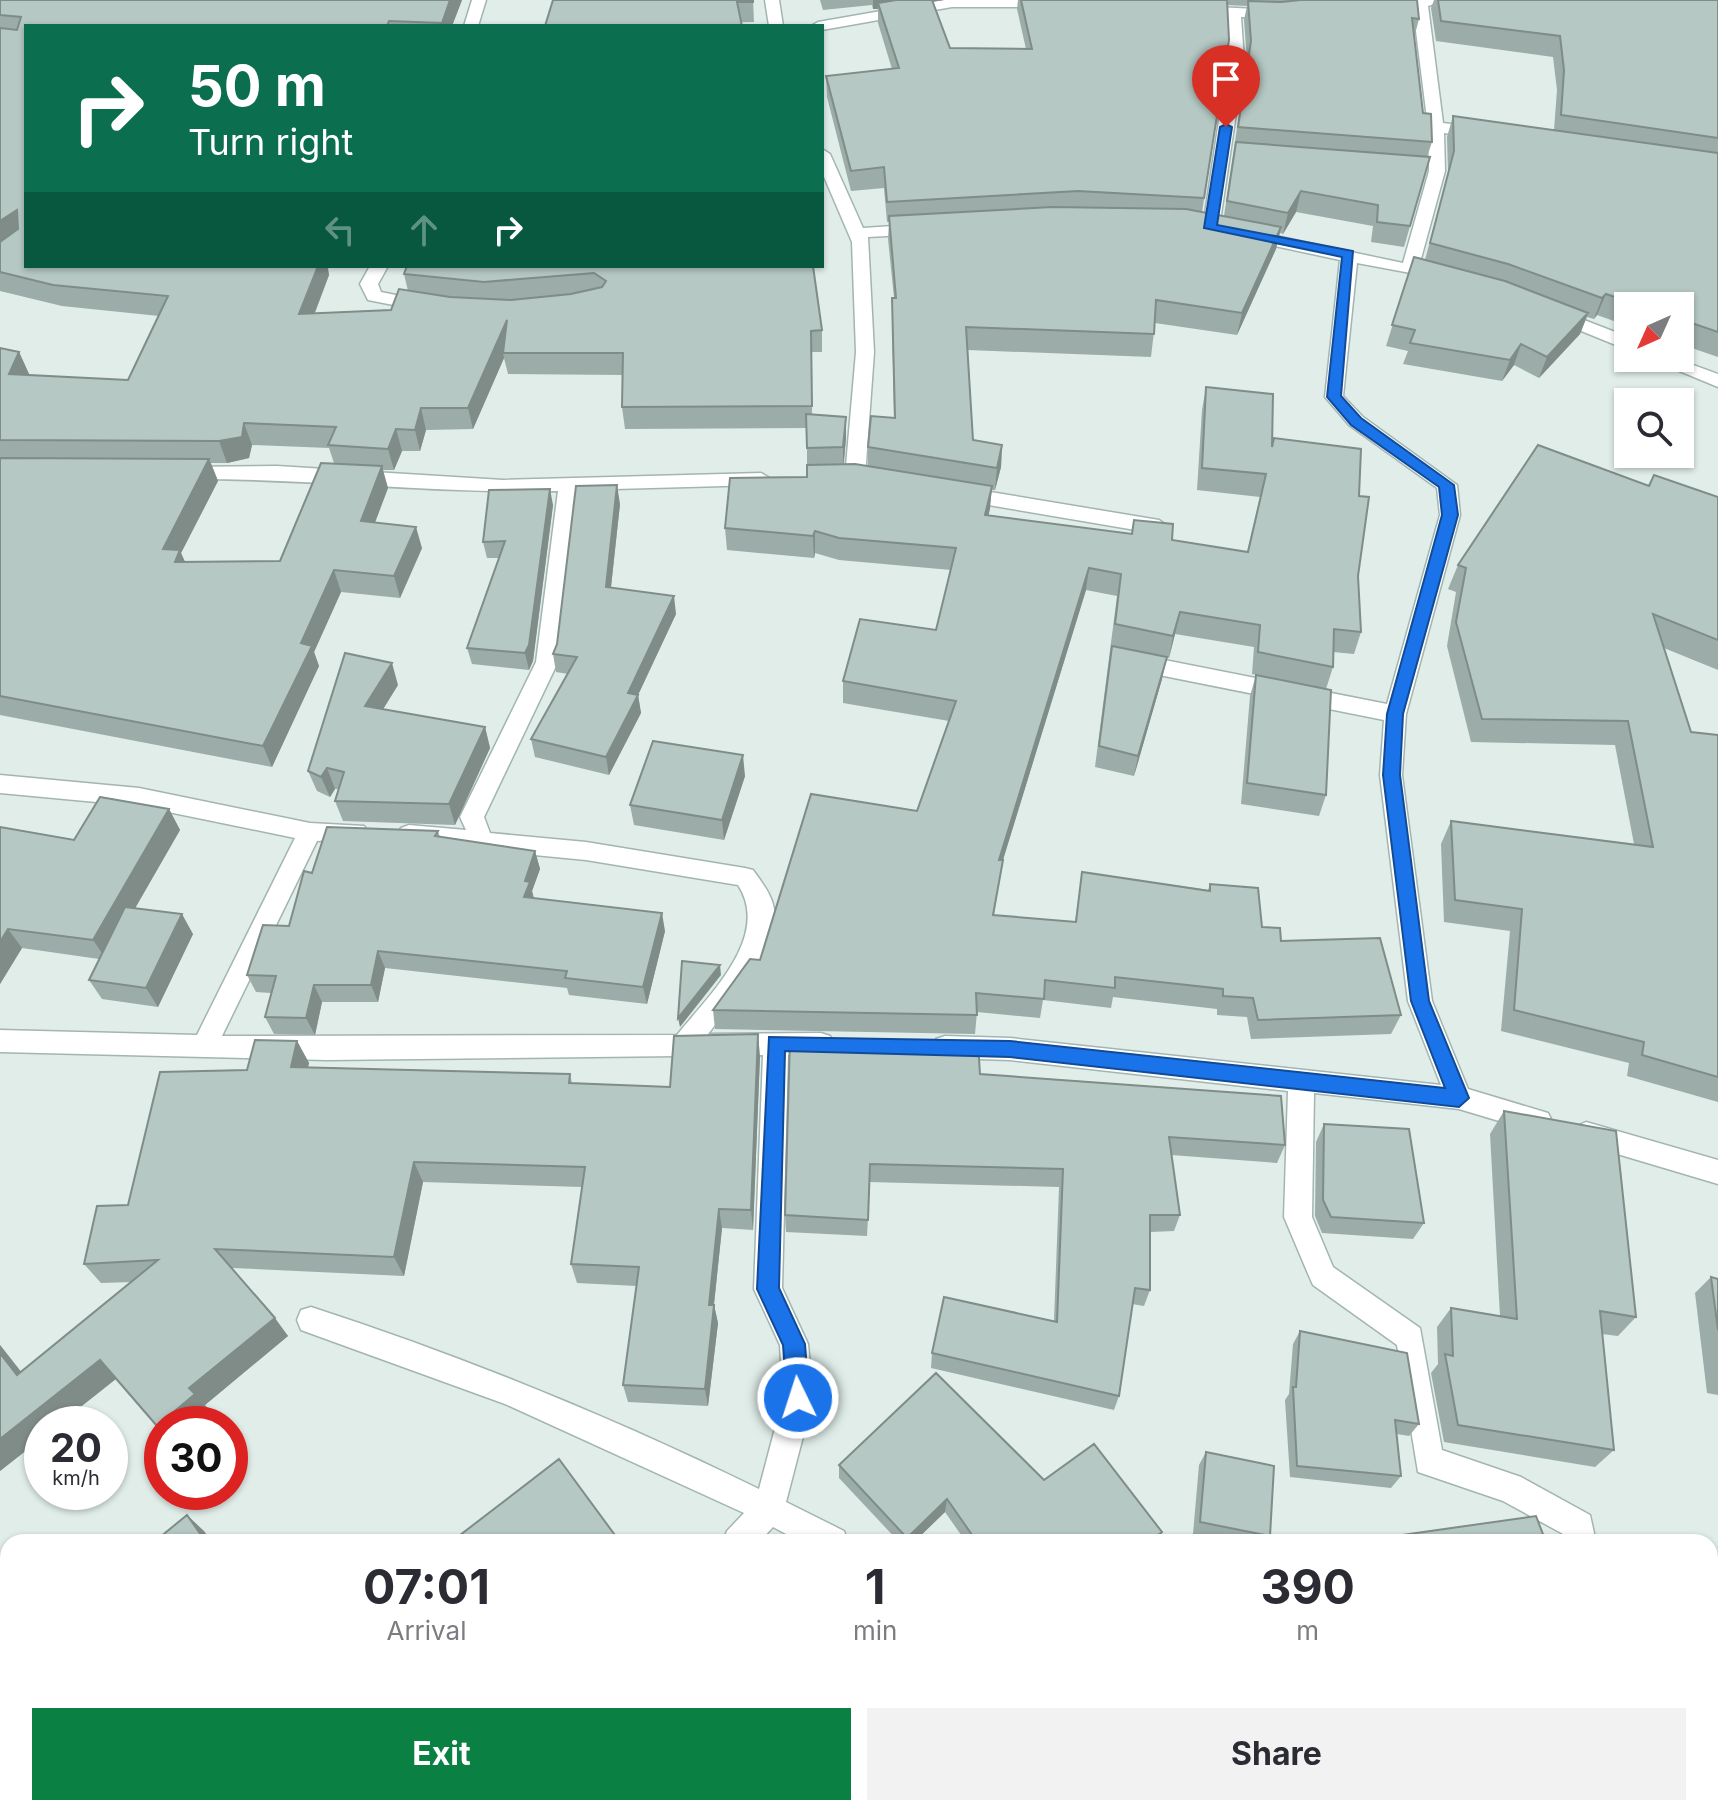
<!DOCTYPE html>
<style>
:root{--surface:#fff;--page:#f2f2f3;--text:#2b2b33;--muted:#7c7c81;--accent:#0b8043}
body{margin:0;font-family:Inter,sans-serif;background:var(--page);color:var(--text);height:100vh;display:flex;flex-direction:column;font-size:30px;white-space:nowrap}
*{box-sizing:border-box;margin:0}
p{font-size:26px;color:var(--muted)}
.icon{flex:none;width:44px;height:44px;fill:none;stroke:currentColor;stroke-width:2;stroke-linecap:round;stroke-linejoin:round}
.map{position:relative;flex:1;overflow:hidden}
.sheet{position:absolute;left:0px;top:1534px;width:1718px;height:282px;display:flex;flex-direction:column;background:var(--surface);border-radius:24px 24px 0 0;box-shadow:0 2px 6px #0004}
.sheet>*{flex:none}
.guide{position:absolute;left:24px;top:24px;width:800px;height:244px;border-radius:0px;box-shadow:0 2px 6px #0004;background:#0b6e4f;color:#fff;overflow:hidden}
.needle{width:52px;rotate:225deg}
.controls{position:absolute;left:1614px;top:292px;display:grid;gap:16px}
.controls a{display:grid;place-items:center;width:80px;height:80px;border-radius:0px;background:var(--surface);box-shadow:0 2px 6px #0004;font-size:40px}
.speed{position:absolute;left:24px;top:1406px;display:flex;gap:16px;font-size:40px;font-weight:700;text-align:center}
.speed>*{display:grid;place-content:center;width:104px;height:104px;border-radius:50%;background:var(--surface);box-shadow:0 2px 6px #0004;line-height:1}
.speed small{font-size:20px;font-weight:400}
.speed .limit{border:12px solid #d22;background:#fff;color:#111}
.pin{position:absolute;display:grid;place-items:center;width:68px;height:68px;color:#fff;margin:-82px -34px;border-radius:50% 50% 50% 0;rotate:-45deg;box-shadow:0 0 8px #0007}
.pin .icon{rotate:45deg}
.me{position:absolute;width:88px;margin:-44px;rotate:356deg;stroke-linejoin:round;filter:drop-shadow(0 0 6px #0008)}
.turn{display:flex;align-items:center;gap:28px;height:168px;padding:0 32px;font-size:36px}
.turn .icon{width:104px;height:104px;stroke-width:2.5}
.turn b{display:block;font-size:56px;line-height:68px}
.lanes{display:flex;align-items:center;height:76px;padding:0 32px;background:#0003;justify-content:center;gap:40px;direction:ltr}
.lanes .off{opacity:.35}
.eta{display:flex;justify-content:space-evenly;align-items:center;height:136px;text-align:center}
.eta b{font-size:48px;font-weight:700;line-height:56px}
.cta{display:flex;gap:16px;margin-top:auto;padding:16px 32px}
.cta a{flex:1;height:92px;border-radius:0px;background:var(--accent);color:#fff;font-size:32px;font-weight:700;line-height:92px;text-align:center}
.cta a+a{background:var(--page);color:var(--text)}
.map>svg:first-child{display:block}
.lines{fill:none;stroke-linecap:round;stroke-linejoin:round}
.street-casing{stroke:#a2b5b2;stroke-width:3}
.street{fill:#fff;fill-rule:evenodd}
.wall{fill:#9caca8;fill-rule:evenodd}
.shaded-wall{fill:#7f8c88}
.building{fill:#b5c8c3;stroke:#7f8c88;stroke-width:2}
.route{fill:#1a73e8;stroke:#114b97;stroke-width:2}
</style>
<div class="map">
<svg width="1718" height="1815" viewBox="0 0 1718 1815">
<rect width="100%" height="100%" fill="#e0ede9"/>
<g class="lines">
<defs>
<path id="street" d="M472,0H486L478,26H464Z
M765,0H779L783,26H769Z
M944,0H1056L1058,3L1051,7H952L822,30V26H811L818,22Z
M1402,0H1448L1428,6L1443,123L1482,128L1490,133L1482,138L1444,133L1445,171L1419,266L1448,272V280L1357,263L1343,396L1363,417L1457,485L1460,515L1406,714L1402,775L1432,1001L1468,1089L1548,1113L1552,1121L1548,1129L1539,1133L1459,1109L1314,1093L1312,1217L1333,1267L1420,1328L1442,1450L1521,1477L1590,1515L1596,1542H1566L1565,1535L1503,1501L1418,1472L1397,1345L1313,1285L1309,1276L1284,1217L1288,1091L1010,1060L945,1058L936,1055L932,1047L936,1039L945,1036L1010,1038L1441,1085L1408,1001L1380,775L1384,720L1134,670L1123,662L1134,654L1387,704L1440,515L1437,488L1349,425L1325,397L1340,260L1247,240L1238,235L1247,230L1403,263L1429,171L1428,127L1413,7L1387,10L1380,6Z
M1196,6L1279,10L1286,14L1279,18L1241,17L1244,60L1219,228L1211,233L1203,228L1228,60L1226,16L1191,13L1189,10Z
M822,149L830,154L863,228L924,224L932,229L924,234L868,237L874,352L865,477L855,483L845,477L856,352L852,242L822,172Z
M370,266H388L378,284L381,292L430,302L433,306L424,311L368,300L360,284Z
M1553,308L1628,337V350L1547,317V309Z
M1648,358H1674L1718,374V387Z
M277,466L503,480L761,473L771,479L761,485L578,490L558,662L484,817L490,833L586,842L745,868L753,870C761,881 772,895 774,909C778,949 731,1004 708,1034L821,1033L830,1036L834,1044L830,1052L788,1055L782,1288L808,1344L813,1398L786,1502L844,1531L848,1542H801L773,1527L759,1542H723L727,1531L744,1513L505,1404L301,1330L297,1320L301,1310L311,1307C465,1357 614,1418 759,1489L783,1398L780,1345L754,1289L763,1055L327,1060L0,1052V1030L197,1035L295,838L139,806L0,793V775L139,788L310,823L364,826L368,832L364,838L317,841L222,1036L677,1035C708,996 772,937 738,885L586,860L409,843L401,840L397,834L401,828L409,825L466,830L460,817L536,662L558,491C433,494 308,478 182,479L172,473L182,467Z
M960,487L1159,520L1169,527L1159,534L953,499L950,494L953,489Z
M1586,1122L1718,1160V1184L1577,1142L1573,1134L1577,1126Z
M1710,1627L1718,1629V1661L1710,1659Z
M465,1808H502L499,1815H462Z
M1015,1808H1049L1050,1815H1016Z
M1651,1808H1685L1687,1815H1653Z"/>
</defs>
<!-- street casing -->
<use href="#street" class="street-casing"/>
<!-- street -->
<use href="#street" class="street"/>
</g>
<!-- wall -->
<path class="wall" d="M0,0H462L452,26H26V266H329L328,269L329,275L315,313L391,310L408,291L404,274L813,266L822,330V352H812V414L846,438L844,464L868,466V447L894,418L892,321V298H894L888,239L889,222H887L884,188L851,191L827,97L826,76L892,69L878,23V9H873L872,5L823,10L820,0H944L932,2L950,48L1026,49L1017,9L1018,0H1417L1419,19L1414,38L1423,113L1432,142L1427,157H1430L1404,247L1371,242L1373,226L1296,212L1283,234L1280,233L1276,249L1237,335L1155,323L1151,357L968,350L973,440L1002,445L1001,467L995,490H992L988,516L1132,534L1134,520L1172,540L1247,552L1260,497L1197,490L1202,410L1206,387L1272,447L1358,576L1361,632L1354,654L1333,652V667L1326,689L1252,674L1254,647L1175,634L1169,658L1142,652L1162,679L1134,776L1095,767L1117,596L1086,590L1002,863L994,915L1075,922L1082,872L1208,890L1210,884L1262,927L1281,941L1401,1015L1391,1034L1251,1039L1247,1017L1217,1015V1009L1113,997L1111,1008L1043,1000L1040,1018L977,1012L975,1034L715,1029L713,1010L760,960L917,811L949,721L843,703V681L936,630L951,570L839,560L815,553L814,558L727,550L725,528L807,477V428L625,429L622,407L623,375L508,374L504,358L473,429L426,430L420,451H402L394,470H382L388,488L375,523L422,548L400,598L341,592L314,652L319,666L272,767L0,715V348L19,352L29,374L28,375L128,380L159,316L62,306L0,291ZM1227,5L1247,6L1244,20L1247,60L1224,216L1202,212L1229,40ZM252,445L329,448L334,463L280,561L185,562L181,553L218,481L211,463H227L249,458Z
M753,0L754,22L545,26Z
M1434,0H1718V357L1680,344V306H1628V326L1597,315L1594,319L1587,317L1580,334L1539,378L1514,365L1502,381L1403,364L1408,351L1386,346L1414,257L1425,260L1448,172L1447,137L1453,116L1554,130L1557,90L1553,57L1436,41L1431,8Z
M1649,486L1718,497V670L1664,648L1691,732L1718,735V1102L1627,1076L1629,1063L1501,1031L1510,931L1444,922L1441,844L1451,821L1634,844L1615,745L1471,742L1447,646L1456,592L1448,589L1458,565Z
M620,504L611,587L676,614L638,695L641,713L609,775L535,757L531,739L568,674L556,672L553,654Z
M553,505L533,661L529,670L472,664L467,648L499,558H487L483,542Z
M1256,675L1326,795L1319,816L1241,804L1250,696Z
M398,685L383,709L485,727L490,748L455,825L343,821L335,801L338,789H335L330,797L317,791L308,771Z
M745,776L724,840L634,825L630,805Z
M169,809L180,830L135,908L193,934L158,1007L102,999L89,980L99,959L22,948L0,984V827L74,840Z
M438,831L440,837L535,851L540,869L532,891L534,898L665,931L647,1004L569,995L567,988L385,968L378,1002H322L315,1035L274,1034L265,1017L271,993L256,992L247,975L289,926L312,873Z
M297,1041L309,1063L308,1067L570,1074L572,1083L670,1087L760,1056L753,1230L722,1228L714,1305L718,1323L708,1406L628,1402L623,1385L637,1286L577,1283L571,1264L582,1187L423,1182L404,1276L232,1268L288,1336L205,1405L210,1411L195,1424H162L116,1379L59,1424H42V1438L0,1471V1345L21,1372L132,1282L101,1283L84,1264L128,1205L247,1070Z
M980,1074L1285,1145L1277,1163L1171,1155L1180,1215L1174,1231L1150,1232V1290L1144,1306L1132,1304L1119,1396L1114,1410L931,1368L932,1353L1054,1321L1059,1187L870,1182L867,1236L786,1232L785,1215Z
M1504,1111L1636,1317L1618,1336L1602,1334L1614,1450L1595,1467L1444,1442L1431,1373L1438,1364L1437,1327L1451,1308L1500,1316L1490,1134Z
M1324,1124L1424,1223L1413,1239L1322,1233L1315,1216L1316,1142Z
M1711,1277L1718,1279V1395L1707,1393L1695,1293Z
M1300,1331L1419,1424L1409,1436L1397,1434L1401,1476L1391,1488L1290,1477L1285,1400L1289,1394L1293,1344Z
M1206,1452L1270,1536L1266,1542H1232L1193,1534L1199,1465Z
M839,1465L1044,1480L1162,1532L1157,1542H966L945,1512L914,1542H899L839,1478Z
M1095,1808H1579L1582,1815H1097Z"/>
<!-- shaded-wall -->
<path class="shaded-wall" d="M450,0H462L452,26H442V23Z
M873,0H944L880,8L878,3V9H873Z
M1301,191L1296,212L1283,234L1288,213Z
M17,210L26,231L0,249V221Z
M1281,227L1276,249L1237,335L1242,313Z
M318,266H329L328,269L329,275L306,335L299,314Z
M1606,294L1597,315L1594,319L1602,298Z
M1588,313L1580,334L1539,378L1547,357Z
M507,320L503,353L504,358L473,429L468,408Z
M1521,344L1514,365L1502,381L1510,360Z
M19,352L29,374L19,396L9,374Z
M421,408L426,430L420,451L415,430Z
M846,417V438L843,468V447Z
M244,423L252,445L249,458L227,463L219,441Z
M396,429L402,451L394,470L388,449Z
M1002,445L1001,467L995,490L997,468Z
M209,459L218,481L181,553L189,571L184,583L163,549Z
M382,466L388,488L367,543L361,521Z
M617,485L620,504L609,605L606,587Z
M992,486L990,509L983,538L985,515Z
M550,489L553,505L533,661L529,670L525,653Z
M416,527L422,548L400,598L394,576Z
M815,531V553L814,558L813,536Z
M1089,568L1086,590L1002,863L990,935L999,860Z
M334,570L341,592L314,652L319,666L272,767L263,746L301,643Z
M674,596L676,614L638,695L641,713L609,775L606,757L628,693Z
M1180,612L1175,634L1169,658L1173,636Z
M1167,657L1162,679L1134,776L1138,756Z
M392,663L398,685L372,727L365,706Z
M485,727L490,748L455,825L449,804Z
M743,755L745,776L724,840L722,820Z
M327,768L335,789L330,797L321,777Z
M169,809L180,830L106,959L93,940Z
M535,851L540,869L532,891L534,900L524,897L525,881Z
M662,913L665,931L647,1004L643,987Z
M182,914L193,934L158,1007L146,988Z
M8,929L22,948L0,984V942Z
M378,951L385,968L378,1002L371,985Z
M720,965L721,975L680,1027L678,1018Z
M314,985L322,1002L315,1035L306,1018Z
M758,1034L760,1056L753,1230L751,1210Z
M297,1041L309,1063L303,1088L291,1067Z
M414,1162L423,1182L404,1276L394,1257Z
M719,1209L722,1228L713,1313L714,1305L718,1323L708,1406L705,1389L709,1305Z
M275,1318L288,1336L205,1405L189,1388Z
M0,1345L37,1392L17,1375L0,1353Z
M100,1360L117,1378L59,1424H42V1438L0,1471V1439Z
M195,1394L210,1411L195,1424H162V1431L157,1426Z
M947,1499L945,1512L914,1542H907V1538Z
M187,1515L204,1531L212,1542H206Z
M1162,1532L1157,1542H1149Z
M374,1808H398L390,1815H366Z"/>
<!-- building -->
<path class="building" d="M0,0H450L442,23L389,21L387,26H26V266H318L299,314L391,310L399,289L450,297L511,300L571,294L602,287L606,281L594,273L484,282L404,274L407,266H813L822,330L811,331L812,406L622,407L623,353H503L507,320L468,408H421L415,430L396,429L388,449L328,445L336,427L244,423L242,437L219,441L0,440V348L19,352L9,374L128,380L168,296L53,285L0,272V242L18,229L17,210L0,221V28L17,30L21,17L0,15Z
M553,0H753V2H737L742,26H545Z
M896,0H932L950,48L1032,49L1021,0H1227L1229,40L1204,198L1078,191L887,202L884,167L851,171L826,76L899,68L878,3Z
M1301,0H1417L1419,19L1412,18L1423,113L1431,114L1432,142L1238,127L1251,41L1248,1L1281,2Z
M1438,0H1718V138L1561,115L1564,70L1560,36L1441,21Z
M1453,116L1718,153V332L1680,319V306H1641L1606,294L1602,298L1508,264L1430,243L1454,151Z
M1236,142L1430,157L1410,226L1377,222L1378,205L1301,191L1288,213L1227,201Z
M1052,207L1186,209L1281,227L1242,313L1156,300L1154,334L966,327L973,440L1002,445L997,468L868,447L871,416L895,418L892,298H896L889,216Z
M1414,257L1505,281L1588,313L1547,357L1521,344L1510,360L1410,343L1415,330L1392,325Z
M1206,387L1273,394L1272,447L1274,438L1361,449L1359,496L1369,497L1358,576L1361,632L1334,629L1333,667L1258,652L1260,625L1180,612L1173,636L1115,624L1121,574L1089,568L999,860H1003L993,915L1076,922L1082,872L1210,891V884L1258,888L1262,927L1280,928L1281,941L1380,938L1401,1015L1258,1020L1253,998L1223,996V989L1115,977V988L1045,980L1044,999L976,993L977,1015L713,1010L750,959L760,960L811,794L917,811L956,701L843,681L860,619L936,630L956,548L839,538L815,531L813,536L725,528L730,478L807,477V465L855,464L992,486L985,515L1132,534L1134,520L1173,524L1172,540L1248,552L1266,474L1202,468Z
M806,414L846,417L843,447L807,448Z
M1538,445L1649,486L1654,475L1718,497V640L1653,614L1691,732L1718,735V1077L1642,1055L1644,1042L1514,1010L1522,909L1455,900L1451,821L1653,847L1628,721L1482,719L1456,622L1466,568L1458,565Z
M0,458L209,459L163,549L180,550L175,562L280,561L321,463L382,466L361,521L416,527L394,576L334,570L301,643L312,646L263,746L0,696Z
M617,485L606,587L674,596L628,693L638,695L606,757L531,739L577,657L553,654L557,644L576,486Z
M550,489L529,645L525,653L467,648L505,541L483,542L489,490Z
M1112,646L1167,657L1138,756L1099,746Z
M345,653L392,663L365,706L485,727L449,804L335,801L344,772L327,768L321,777L308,771Z
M1256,675L1331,690L1326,795L1247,783Z
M653,741L743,755L722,820L630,805Z
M100,797L169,809L93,940L8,929L0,942V827L74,840Z
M327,827L438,831L435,836L535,851L525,881L530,882L524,897L662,913L643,987L565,978L567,971L378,951L371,985H314L306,1018L265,1017L276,976L247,975L263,925L289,926L304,871L312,873Z
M125,907L182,914L146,988L89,980Z
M682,961L720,965L678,1018Z
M758,1034L751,1210L719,1209L709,1305H714L705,1389L623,1385L639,1267L571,1264L585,1167L414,1162L394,1257L215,1249L275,1318L189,1388L195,1394L157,1426L100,1360L0,1439V1353L17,1375L158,1260L84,1264L97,1206L128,1205L160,1072L247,1070L255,1040L297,1041L291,1067L570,1074L569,1083L670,1087L674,1036Z
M790,1038L978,1043L980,1074L1281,1096L1285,1145L1169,1137L1180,1215H1150V1290L1135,1288L1119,1396L932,1353L944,1297L1057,1322L1063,1169L870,1164L868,1220L785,1215Z
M1504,1111L1616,1131L1636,1317L1600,1311L1614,1450L1458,1425L1445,1354L1453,1356L1451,1308L1517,1319Z
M1324,1124L1409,1129L1424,1223L1331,1217L1323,1200Z
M1711,1277L1718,1279V1330Z
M1300,1331L1407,1353L1419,1424L1395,1420L1401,1476L1297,1466L1293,1387H1296Z
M936,1373L1044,1480L1094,1444L1162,1532L1149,1542H977L947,1499L907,1538L839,1465Z
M1206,1452L1274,1466L1270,1536L1200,1522Z
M559,1459L620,1542H451Z
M187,1515L206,1542H154Z
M1536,1516L1546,1542H1353Z
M8,1660V1706L0,1693V1666Z
M111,1808H374L366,1815H116Z
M657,1808H827L834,1815H651Z
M1105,1808H1579L1582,1815H1107Z"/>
<!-- route -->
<path class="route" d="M1226,124L1232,127L1217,225L1353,251L1341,396L1361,418L1454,485L1458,515L1403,714L1400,775L1429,1001L1469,1098L1459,1107L1010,1057L785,1051L779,1288L805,1344L809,1398L805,1406L798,1409L790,1406L787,1398L783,1345L757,1289L769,1037L1010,1041L1445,1088L1411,1001L1383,775L1387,714L1442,515L1439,487L1351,425L1327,397L1342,257L1204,228L1220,127Z"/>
</svg>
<div class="controls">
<a><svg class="needle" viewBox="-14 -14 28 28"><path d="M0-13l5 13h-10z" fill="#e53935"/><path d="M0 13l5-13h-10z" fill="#7c7c81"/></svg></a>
<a><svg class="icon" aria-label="search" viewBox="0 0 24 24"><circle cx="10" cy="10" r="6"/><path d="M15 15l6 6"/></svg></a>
</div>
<div class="speed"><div>20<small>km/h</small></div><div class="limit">30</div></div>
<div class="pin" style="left:1226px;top:127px;background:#d93025"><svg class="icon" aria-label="arrive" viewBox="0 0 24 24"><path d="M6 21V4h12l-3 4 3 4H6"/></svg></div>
<svg class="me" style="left:798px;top:1398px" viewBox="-20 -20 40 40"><circle r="17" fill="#1a73e8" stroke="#fff" stroke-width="3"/><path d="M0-11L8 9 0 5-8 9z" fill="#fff"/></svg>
<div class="guide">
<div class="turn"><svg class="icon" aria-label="right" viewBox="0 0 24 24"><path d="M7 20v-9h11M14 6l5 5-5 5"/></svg><div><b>50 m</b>Turn right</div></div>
<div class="lanes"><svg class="icon off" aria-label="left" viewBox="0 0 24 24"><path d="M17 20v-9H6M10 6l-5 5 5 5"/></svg><svg class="icon off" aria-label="ahead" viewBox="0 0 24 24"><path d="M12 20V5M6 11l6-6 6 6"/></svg><svg class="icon" aria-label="right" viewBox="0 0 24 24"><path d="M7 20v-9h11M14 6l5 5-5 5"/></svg></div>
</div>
<section class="sheet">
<div class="eta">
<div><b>07:01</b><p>Arrival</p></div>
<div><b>1</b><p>min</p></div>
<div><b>390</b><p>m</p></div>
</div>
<div class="cta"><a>Exit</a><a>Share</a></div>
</section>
</div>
